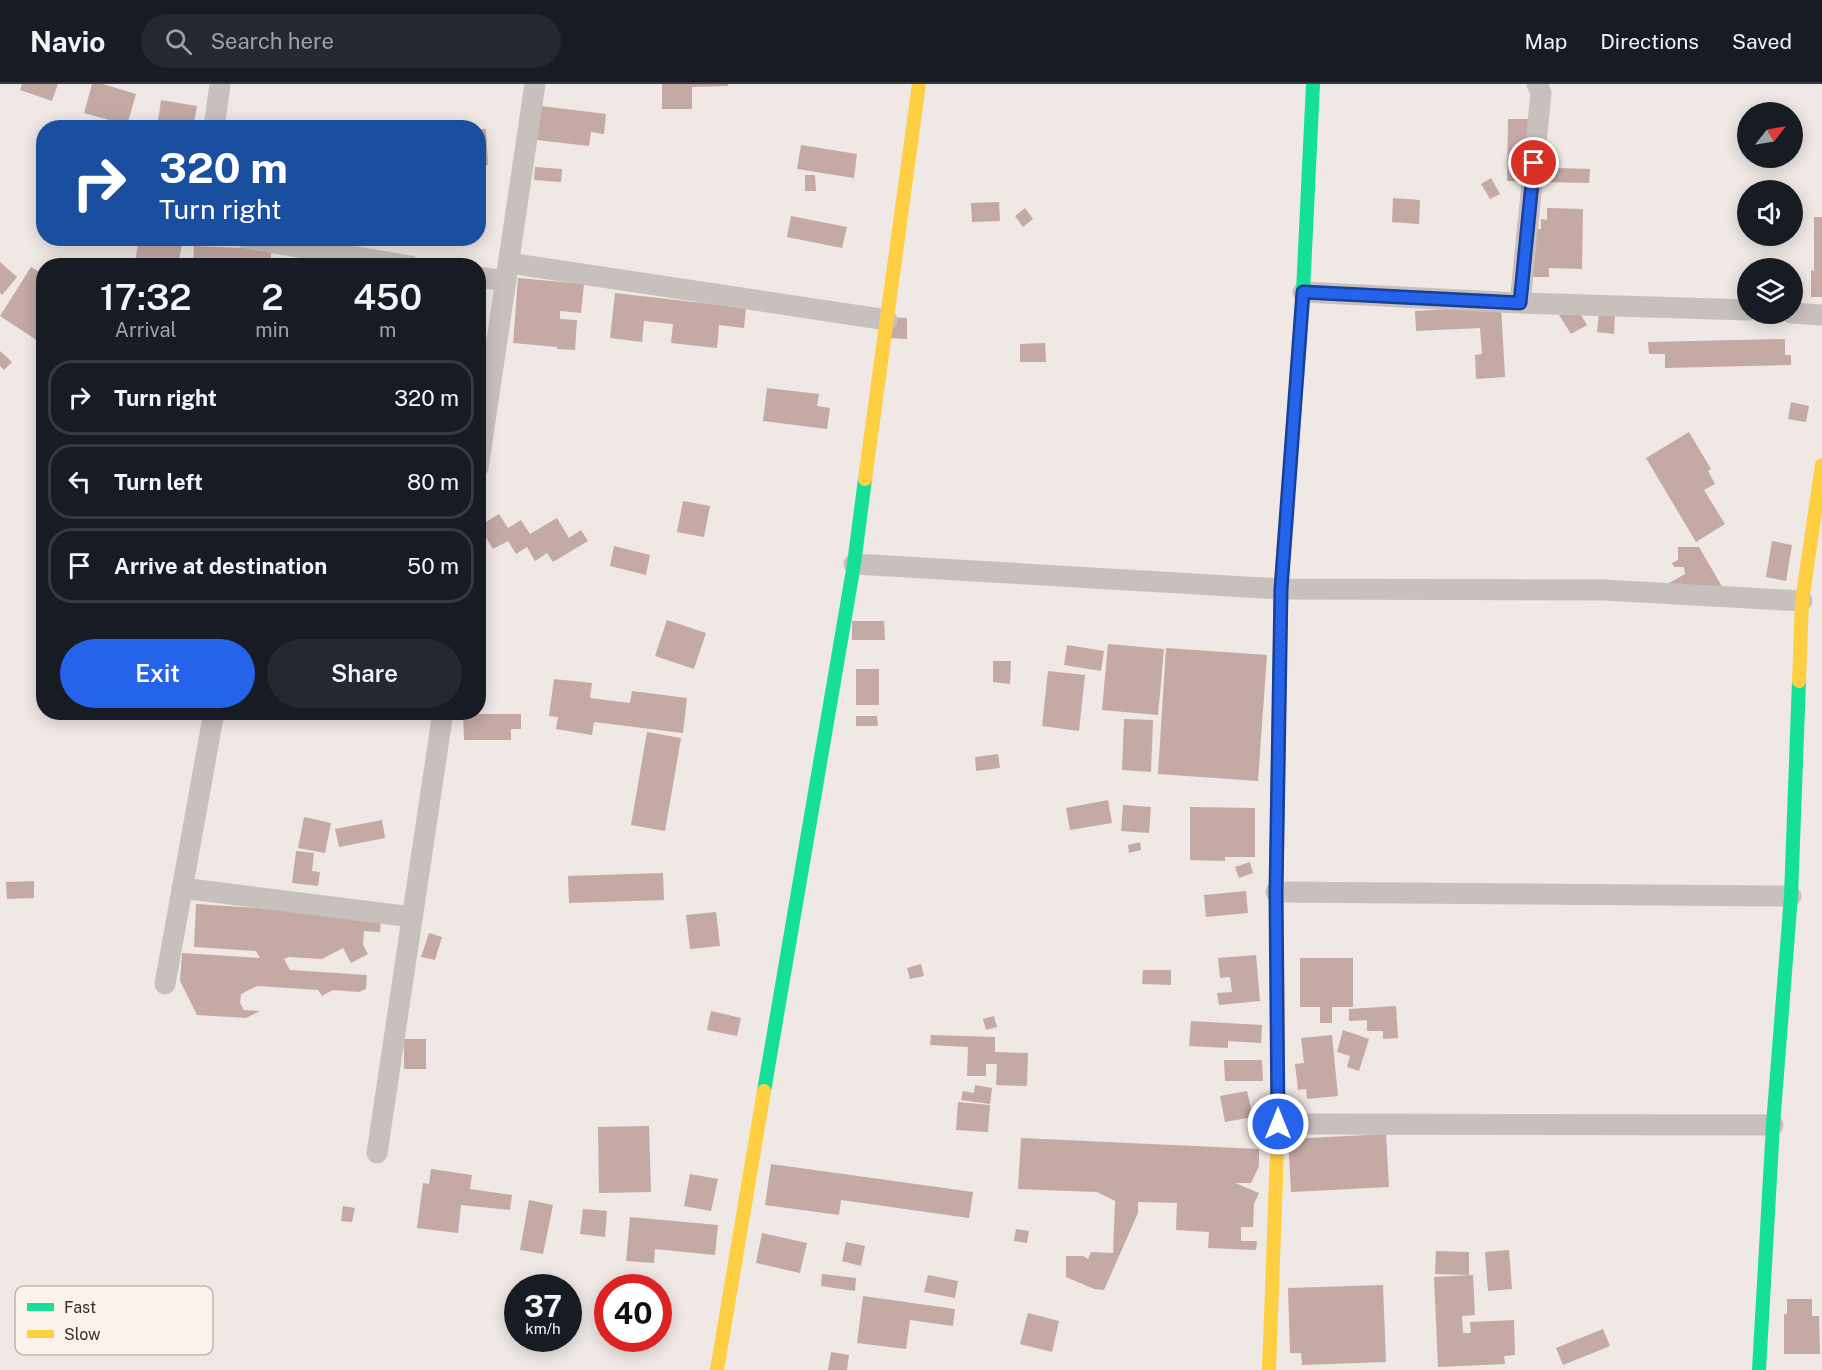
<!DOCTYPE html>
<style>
:root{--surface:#171b24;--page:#242831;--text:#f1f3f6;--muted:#9ea1a6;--line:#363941;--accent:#2563eb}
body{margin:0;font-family:"Public Sans",sans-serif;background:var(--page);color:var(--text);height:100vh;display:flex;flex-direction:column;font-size:22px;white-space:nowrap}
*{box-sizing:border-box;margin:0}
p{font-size:20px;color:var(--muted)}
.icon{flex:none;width:33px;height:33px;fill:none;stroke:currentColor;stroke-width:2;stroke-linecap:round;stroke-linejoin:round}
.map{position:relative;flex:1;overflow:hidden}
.details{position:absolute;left:36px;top:174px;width:450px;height:462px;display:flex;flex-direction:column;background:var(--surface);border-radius:24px;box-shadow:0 3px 15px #0003}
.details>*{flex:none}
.top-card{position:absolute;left:36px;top:36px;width:450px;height:126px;border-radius:24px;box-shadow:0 3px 15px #0003;background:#1a4fa0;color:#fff;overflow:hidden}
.needle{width:39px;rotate:59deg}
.fabs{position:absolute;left:1737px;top:18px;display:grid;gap:12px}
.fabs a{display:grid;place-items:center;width:66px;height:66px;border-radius:50%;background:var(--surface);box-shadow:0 3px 15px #0003;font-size:30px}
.speed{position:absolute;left:504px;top:1190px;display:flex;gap:12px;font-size:30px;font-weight:700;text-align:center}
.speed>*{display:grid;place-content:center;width:78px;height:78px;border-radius:50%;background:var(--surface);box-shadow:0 3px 15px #0003;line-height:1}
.speed small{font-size:15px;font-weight:400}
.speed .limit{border:9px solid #d22;background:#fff;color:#111}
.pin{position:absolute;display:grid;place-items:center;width:51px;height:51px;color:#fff;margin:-26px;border:3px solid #fff;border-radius:50%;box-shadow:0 2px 6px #0007}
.me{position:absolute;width:66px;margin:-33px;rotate:0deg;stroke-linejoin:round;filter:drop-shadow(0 0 4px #0008)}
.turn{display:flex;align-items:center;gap:21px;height:126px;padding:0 24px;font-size:27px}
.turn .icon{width:78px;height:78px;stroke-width:2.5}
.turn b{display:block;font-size:42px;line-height:51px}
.eta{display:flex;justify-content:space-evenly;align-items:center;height:102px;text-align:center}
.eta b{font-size:36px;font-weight:600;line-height:42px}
.primary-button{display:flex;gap:12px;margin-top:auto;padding:12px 24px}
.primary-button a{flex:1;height:69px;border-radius:36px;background:var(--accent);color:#fff;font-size:24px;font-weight:600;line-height:69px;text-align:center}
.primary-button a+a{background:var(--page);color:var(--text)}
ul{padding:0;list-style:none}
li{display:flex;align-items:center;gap:18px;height:75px;margin:0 12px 9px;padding:0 12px;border:3px solid var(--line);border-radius:24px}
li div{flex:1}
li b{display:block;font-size:22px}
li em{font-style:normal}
header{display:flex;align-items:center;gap:36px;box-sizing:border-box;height:84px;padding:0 30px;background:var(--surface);border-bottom:2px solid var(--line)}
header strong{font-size:28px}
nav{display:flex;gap:33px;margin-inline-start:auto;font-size:21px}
.search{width:420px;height:54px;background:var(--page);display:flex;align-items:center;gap:15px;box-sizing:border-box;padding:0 21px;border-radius:33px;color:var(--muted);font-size:22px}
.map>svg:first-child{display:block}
.building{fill:#c4a9a5}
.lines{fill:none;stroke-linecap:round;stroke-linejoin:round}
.street{stroke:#c8c0bc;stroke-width:21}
.fast{stroke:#16e098;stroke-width:14}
.slow{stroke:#ffcf43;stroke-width:14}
.route-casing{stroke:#184099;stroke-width:15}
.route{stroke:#2563eb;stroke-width:10}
.key{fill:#fbf2ec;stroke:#c1b7b2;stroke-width:1.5}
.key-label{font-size:16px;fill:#3a2c2a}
</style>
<header>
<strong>Navio</strong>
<div class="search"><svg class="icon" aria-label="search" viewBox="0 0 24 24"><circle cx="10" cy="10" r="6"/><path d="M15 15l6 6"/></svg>Search here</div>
<nav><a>Map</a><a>Directions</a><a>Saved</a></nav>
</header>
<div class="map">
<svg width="1822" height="1286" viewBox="0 0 1822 1286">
<rect width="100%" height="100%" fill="#efe8e4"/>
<!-- building -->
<path class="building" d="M22,0H58L52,17L20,6Z
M92,0H103L136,10L127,41L84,29Z
M662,0H728V2L692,3V25H662Z
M161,16L197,22L193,44H157Z
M541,22L606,30L604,50L591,48L589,62L537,56Z
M1508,35H1528L1527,83L1590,85L1589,99L1507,97Z
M446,37V44H430L429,38Z
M478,45H486L488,81H478Z
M801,61L857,70L854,94L797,85Z
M535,83L562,85L561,98L534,96Z
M805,91H815L816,107H805Z
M1491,94L1500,110L1490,115L1481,100Z
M1393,114L1420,116L1419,140L1392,138Z
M999,118L1000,137L972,138L971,119Z
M1025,124L1033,135L1023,143L1015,132Z
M1547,124L1583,125L1582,185L1549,184V193H1527V145H1541V135L1547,136Z
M791,132L847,143L842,164L787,153Z
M1814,133H1822V213H1811V186L1814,187Z
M139,154H183L178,182H152L135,178Z
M194,162L271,165V182H193Z
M0,178L17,193L2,211L0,209Z
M31,183L44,191V261L0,232Z
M518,194L584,200L581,229L560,227V235L577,236L575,266L557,265V263L513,259Z
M615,209L746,224L744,244L719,241L717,264L671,259L673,240L644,237L642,258L610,254Z
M1575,221L1587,241L1571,250L1559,231Z
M1501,222L1505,293L1476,295L1475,271L1482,270L1480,244L1416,247L1415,227Z
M1599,228L1615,229L1614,250L1597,248Z
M889,233L907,234V255L888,254Z
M1785,255V271H1791V281L1665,284V270H1649L1648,258Z
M1045,259L1046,278H1020V260Z
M0,267L12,278L4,286L0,282Z
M767,304L819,310L817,322L830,324L827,345L763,337Z
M1791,318L1809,322L1806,338L1788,335Z
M1689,348L1711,385L1708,387L1715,400L1704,406L1725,440L1696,458L1646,374Z
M683,417L710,422L704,453L677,448Z
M499,430L508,444L521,436L530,450L557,434L569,454L581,446L588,457L553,478L547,469L535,477L527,463L516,470L508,457L493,465L479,442Z
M1772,457L1792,461L1786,497L1766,493Z
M614,462L650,471L646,491L610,482Z
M1678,463H1699L1731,518L1726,522L1668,520L1678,515L1669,499L1685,490L1684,483H1674L1672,479L1678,476Z
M667,536L706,549L694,585L655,572Z
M852,537H884L885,556H852Z
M1108,560L1164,565L1158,631L1102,626Z
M1067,561L1104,567L1101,587L1064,581Z
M1166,564L1267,571L1258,697L1158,690Z
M993,577H1011L1010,600L993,598Z
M856,585H879V621H856Z
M1048,587L1085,591L1079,647L1042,642Z
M554,595L592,599L590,614L630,619L632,607L687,614L683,649L594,638L592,651L556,645L558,633L549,632Z
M377,628H392V631L377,632Z
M463,630H521V645H511V656H464Z
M856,632H877L878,642H856Z
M1124,635L1153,636L1151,688L1122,686Z
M647,648L681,654L665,747L631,741Z
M998,670L1000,684L976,687L975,673Z
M1108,716L1112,739L1070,746L1066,724Z
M1123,721L1151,723L1149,749L1121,747Z
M1190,723L1255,724V773H1225V777L1190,776Z
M304,733L331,739L325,769L298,764Z
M382,736L385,754L339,763L335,745Z
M1140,758L1141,766L1129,769L1128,761Z
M296,767L314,769L312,787L320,788L318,802L292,799Z
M1250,778L1253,789L1239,794L1235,783Z
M663,789L664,816L569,819L568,792Z
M34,797V814L7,815L6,798Z
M1246,807L1248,829L1206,833L1204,811Z
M196,820L381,832L380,848L364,847L363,861L368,870L351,879L343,864L322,875L289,873L284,875L290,886L367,891L366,905L359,908L333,906L322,912L318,906L257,902L241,910L240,919L244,926L260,927L246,934L197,931L180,897L182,869L260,874L256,867L194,863Z
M716,828L720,862L690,865L686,831Z
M429,849L442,853L435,876L421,873Z
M1256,871L1260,917L1219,921L1217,909L1232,908L1230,893L1220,894L1218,874Z
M1300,874H1353V923H1332V939H1320V923H1300Z
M921,880L924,892L910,895L907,884Z
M1143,886H1171V901L1142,900Z
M1396,922L1398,954L1383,955V947H1367V936L1349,937V925Z
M711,927L741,934L737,952L707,946Z
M994,932L997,943L986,946L983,935Z
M1191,937L1262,941L1261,959L1228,957V964L1189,962Z
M1343,946L1369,955L1359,987L1347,983L1350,972L1337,968Z
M931,951L995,953V968L1028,969L1027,1002L996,1001L997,980H986V992H967L968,963L930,961Z
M1332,951L1338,1012L1307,1015L1306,1005L1298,1006L1295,980L1304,979L1301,954Z
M404,955H426V985H404Z
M1224,976H1262L1263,997H1225Z
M975,1001L992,1004L990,1020L961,1016L963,1007L974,1009Z
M1247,1007L1253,1033L1225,1038L1220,1012Z
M958,1018L990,1021L988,1048L956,1046Z
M649,1042L651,1108L599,1109L598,1043Z
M1386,1050L1389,1103L1291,1108L1288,1055Z
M1021,1054L1259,1065V1082L1251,1099H1235L1259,1109L1254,1120L1253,1143H1241V1157H1257L1256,1166L1208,1164L1209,1148L1176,1146L1177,1119L1138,1118V1129L1104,1206L1094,1205L1066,1193V1172H1083L1088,1175L1091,1168L1113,1169L1115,1117L1097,1108L1018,1105Z
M771,1080L973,1108L969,1134L841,1116L839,1131L765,1121Z
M431,1085L472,1091L470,1105L512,1111L510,1126L461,1121L458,1149L417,1144L423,1099L429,1100Z
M690,1090L718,1095L711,1127L684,1122Z
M529,1116L553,1121L543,1170L520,1166Z
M343,1122L355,1124L352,1138L341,1137Z
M583,1125L607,1127L605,1153L580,1150Z
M630,1133L718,1141L715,1171L655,1165L654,1179L626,1177Z
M1016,1145L1029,1147L1027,1159L1014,1157Z
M762,1149L807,1159L800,1189L756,1179Z
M846,1158L865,1162L861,1182L842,1177Z
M1509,1166L1512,1205L1488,1207L1485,1168Z
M1436,1167L1469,1168V1191L1435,1190Z
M822,1190L856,1194L855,1207L821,1202Z
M928,1191L958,1197L955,1214L924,1208Z
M1473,1191L1475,1231L1462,1232L1463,1249H1471L1470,1238L1514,1236L1515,1271L1504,1272L1505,1280L1438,1283L1434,1193Z
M1383,1201L1386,1278L1302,1281L1301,1269H1290L1288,1204Z
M863,1212L955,1225L953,1242L910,1236L906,1265L857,1259Z
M1787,1215H1812V1232H1819L1820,1270H1784V1230H1787Z
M1028,1229L1059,1237L1052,1268L1020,1260Z
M1603,1245L1610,1262L1563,1281L1556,1264Z
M831,1268L849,1271L847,1286H828Z"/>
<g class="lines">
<!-- street -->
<path class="street" d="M214,44L220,0
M245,154L410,182
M509,179L887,236
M478,193L506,197
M1303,208L1520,219L1748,226
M1520,219L1541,9L1537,0
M1792,229L1822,231
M478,384L535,0
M854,480L1281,505L1604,506L1802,517
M182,804L412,833
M1276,808L1791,812
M165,900L214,628
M1278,1040L1773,1041
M377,1069L443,628"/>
<!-- fast -->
<path class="fast" d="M1297,293L1303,208L1313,0
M1277,873L1276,808L1281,499
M764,1007L854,480L865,395
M1759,1286L1773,1041L1791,812L1799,597"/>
<!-- slow -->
<path class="slow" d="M865,395L919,0
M1281,499L1297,293
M1799,597L1802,517L1822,381
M717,1286L764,1007
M1269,1286L1278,1040L1277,873"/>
</g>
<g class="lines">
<defs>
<path id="route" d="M1278,1040L1276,808L1281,505L1303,208L1520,219L1534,79"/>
</defs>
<!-- route casing -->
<use href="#route" class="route-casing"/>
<!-- route -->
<use href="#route" class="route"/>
</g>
<!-- legend -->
<rect x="15" y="1202" width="198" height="69" rx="9" class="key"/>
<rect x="27" y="1219" width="27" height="8" fill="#16e098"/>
<rect x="27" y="1246" width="27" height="8" fill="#ffcf43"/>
<g class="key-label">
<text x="64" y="1229">Fast</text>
<text x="64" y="1256">Slow</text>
</g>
</svg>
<div class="fabs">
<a><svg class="needle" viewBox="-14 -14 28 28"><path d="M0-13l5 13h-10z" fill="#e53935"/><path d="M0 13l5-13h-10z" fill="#9ea1a6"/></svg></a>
<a><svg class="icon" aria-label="sound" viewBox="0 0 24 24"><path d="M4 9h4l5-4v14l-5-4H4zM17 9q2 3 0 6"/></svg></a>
<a><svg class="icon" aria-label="layers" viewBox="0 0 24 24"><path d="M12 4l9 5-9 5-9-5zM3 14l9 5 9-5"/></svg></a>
</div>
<div class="speed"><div>37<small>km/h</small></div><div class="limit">40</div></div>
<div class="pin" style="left:1534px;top:79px;background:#d93025"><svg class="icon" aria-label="arrive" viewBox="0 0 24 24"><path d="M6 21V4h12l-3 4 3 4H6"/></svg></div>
<svg class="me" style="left:1278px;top:1040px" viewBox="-20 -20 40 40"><circle r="17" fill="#2563eb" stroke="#fff" stroke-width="3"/><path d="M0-11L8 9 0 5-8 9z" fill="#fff"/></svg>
<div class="top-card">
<div class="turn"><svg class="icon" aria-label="right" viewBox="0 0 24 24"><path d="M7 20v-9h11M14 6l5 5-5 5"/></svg><div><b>320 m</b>Turn right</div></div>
</div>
<section class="details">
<div class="eta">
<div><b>17:32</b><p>Arrival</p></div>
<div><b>2</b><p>min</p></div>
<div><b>450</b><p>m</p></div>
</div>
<ul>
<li><svg class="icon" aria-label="right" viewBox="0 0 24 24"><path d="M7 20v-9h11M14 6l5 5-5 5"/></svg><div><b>Turn right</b></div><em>320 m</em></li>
<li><svg class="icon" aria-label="left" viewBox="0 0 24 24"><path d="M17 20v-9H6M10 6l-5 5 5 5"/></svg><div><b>Turn left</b></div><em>80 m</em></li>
<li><svg class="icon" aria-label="arrive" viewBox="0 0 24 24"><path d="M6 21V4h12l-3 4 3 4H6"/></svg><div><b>Arrive at destination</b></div><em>50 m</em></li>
</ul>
<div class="primary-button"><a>Exit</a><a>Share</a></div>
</section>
</div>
